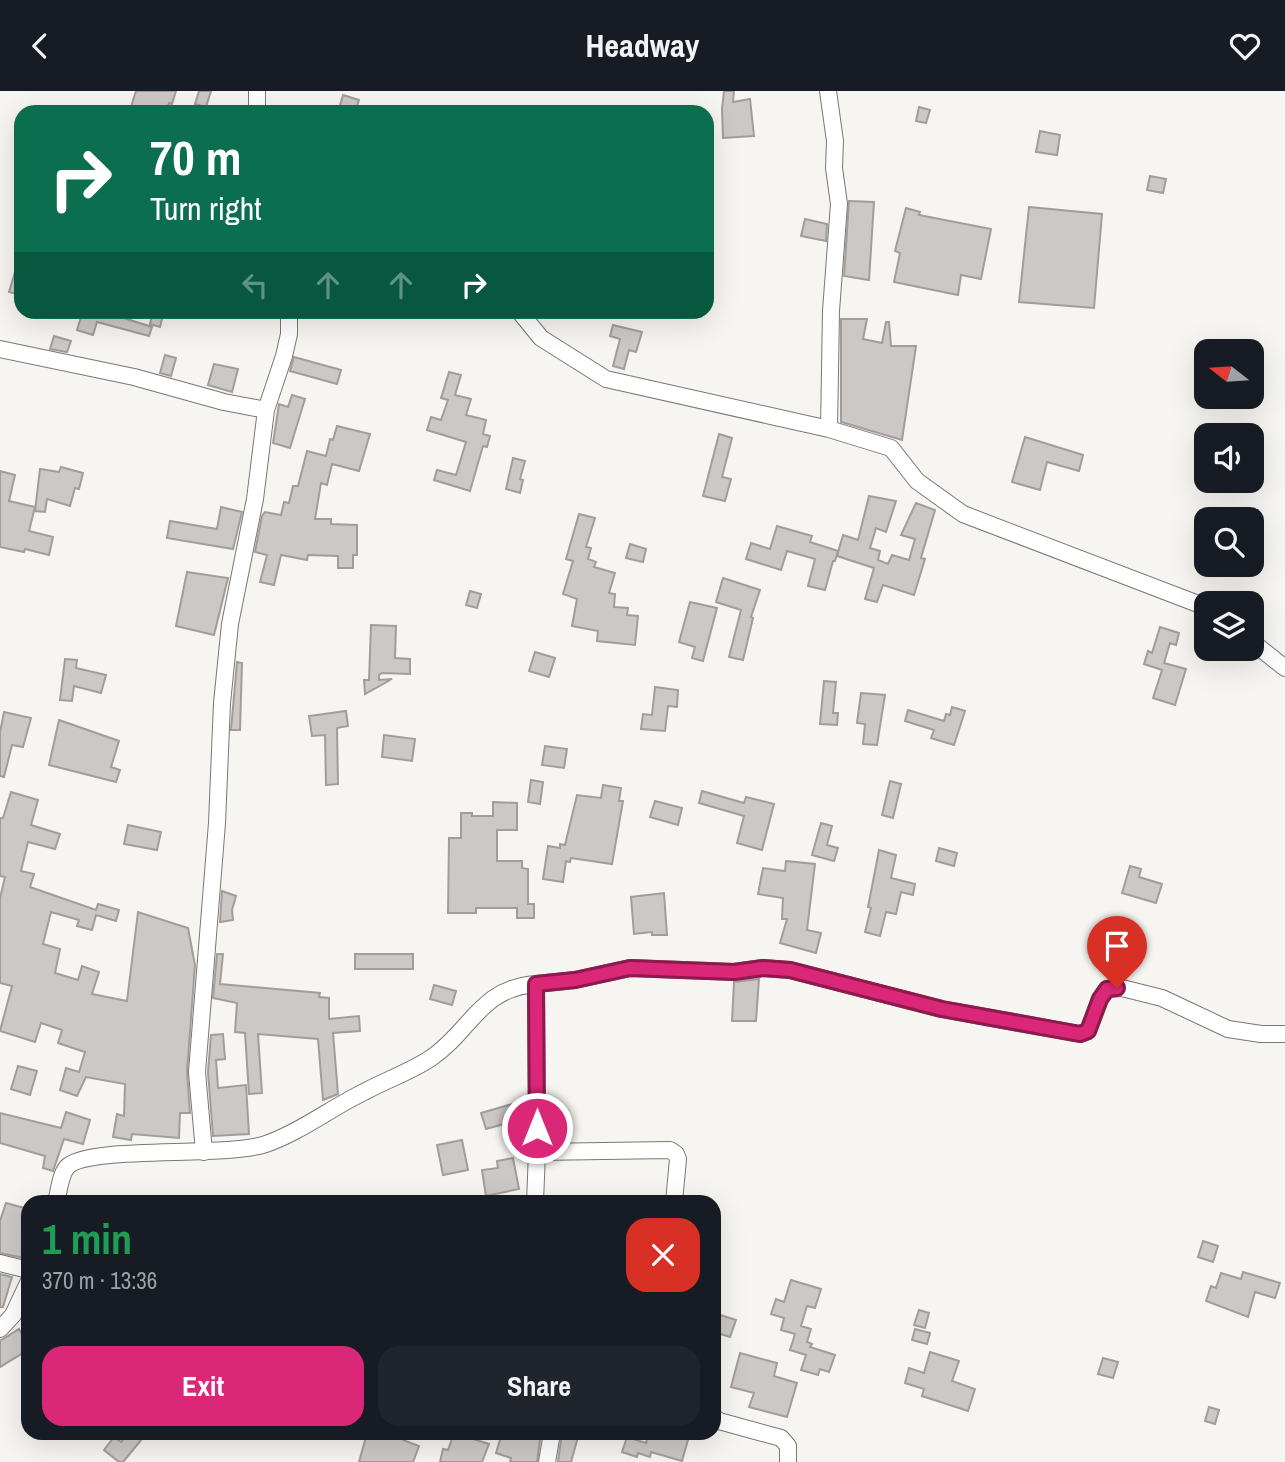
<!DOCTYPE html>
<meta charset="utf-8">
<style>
:root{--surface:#171b24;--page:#20242c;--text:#f1f3f6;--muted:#9ea1a6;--accent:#db2777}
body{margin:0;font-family:"Archivo Narrow",sans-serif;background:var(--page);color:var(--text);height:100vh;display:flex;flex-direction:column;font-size:26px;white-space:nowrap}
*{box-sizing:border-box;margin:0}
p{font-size:23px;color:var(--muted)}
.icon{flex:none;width:38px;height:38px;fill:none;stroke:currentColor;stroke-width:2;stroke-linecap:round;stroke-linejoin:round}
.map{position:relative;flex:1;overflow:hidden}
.drawer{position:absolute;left:21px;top:1104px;width:700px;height:245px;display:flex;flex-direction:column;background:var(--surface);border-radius:21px;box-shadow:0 7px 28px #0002}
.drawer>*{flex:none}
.hud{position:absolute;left:14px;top:14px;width:700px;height:214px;border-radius:21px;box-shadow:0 7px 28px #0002;background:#0b6e4f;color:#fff;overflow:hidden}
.needle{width:46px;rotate:287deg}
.buttons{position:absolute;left:1194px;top:248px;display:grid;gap:14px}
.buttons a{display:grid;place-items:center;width:70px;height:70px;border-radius:14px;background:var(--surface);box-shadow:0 7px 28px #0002;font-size:35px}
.pin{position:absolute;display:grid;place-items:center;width:60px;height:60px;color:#fff;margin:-72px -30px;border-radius:50% 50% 50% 0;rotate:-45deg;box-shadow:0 0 7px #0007}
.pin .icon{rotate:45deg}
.me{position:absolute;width:77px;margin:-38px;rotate:0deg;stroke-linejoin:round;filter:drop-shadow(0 0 5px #0008)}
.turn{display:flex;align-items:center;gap:24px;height:147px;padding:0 21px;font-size:32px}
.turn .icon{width:91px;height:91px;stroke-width:2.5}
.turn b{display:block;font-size:49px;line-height:60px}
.lanes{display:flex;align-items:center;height:66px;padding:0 21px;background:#0003;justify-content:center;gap:35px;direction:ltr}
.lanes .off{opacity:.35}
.round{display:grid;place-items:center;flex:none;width:74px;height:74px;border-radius:21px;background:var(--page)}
.summary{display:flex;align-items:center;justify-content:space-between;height:119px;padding:0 21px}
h1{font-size:42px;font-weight:700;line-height:52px;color:#1e9e55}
.button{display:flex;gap:14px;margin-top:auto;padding:14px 21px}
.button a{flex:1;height:80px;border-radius:21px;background:var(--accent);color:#fff;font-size:28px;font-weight:700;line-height:80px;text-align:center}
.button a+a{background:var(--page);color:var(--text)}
header{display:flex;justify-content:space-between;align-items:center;height:91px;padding:0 21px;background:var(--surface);font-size:32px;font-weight:700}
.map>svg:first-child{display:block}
.building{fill:#ccc8c6;stroke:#a19d9c;stroke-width:2}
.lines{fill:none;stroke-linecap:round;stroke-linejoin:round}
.street-casing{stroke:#787773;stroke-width:18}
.street{stroke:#fff;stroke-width:16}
.route-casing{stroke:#8e194d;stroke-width:18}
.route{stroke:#db2777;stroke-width:12}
</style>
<header><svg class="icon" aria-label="back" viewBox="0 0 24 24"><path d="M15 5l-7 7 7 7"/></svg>Headway<svg class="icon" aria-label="heart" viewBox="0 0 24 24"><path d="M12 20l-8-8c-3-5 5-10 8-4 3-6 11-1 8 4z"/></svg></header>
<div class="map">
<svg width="1285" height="1371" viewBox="0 0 1285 1371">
<rect width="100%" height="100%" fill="#f6f5f1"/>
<!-- building -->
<path class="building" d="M136,0H176L172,13L169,12L166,21L130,19Z
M199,0H211L206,16L195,13Z
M724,0H734L733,11L750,8L754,45L723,47L722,18Z
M343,4L359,9L355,21H338Z
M919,16L930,19L926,32L916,30Z
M1040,40L1060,44L1057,64L1036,61Z
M1150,85L1166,88L1163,102L1147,99Z
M849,110L874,111L869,189L844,185Z
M1029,116L1102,123L1094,217L1019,211Z
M906,117L920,121L919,124L991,138L981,188L961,184L958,204L894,191L900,162L895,160Z
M805,128L827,133L826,150L801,145Z
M18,171H21V204L9,201Z
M72,220H112L111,223L152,236L149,245L97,231L93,244L77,239L81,226L72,223Z
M153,220H164L160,236L150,233Z
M841,228H867L863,248L882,252L886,231H889L891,255H916L902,349L841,331Z
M613,234L642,241L636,261L629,259L624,278L613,275L620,248L610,245Z
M54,245L71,250L67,261L50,258Z
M165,264L176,267L171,285L160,282Z
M294,266L341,279L337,293L290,280Z
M214,273L238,278L232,301L208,294Z
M449,281L461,284L455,304L471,308L466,324L486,329L483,343L490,345L487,356L483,355L470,400L434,389L437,379L456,384L466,351L427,339L431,326L441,329L448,309L441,307Z
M292,304L305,308L290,357L273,352L279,313L288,316Z
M337,335L370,343L359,380L332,373L327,394L321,392L315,428H331V433L357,434V464H353V477H338V465L308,464L307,469L281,464L274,494L260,491L267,464L255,461L262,425L265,421L281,424L284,411L289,412L293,395H298L307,360L326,365L330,348L333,349Z
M719,343L732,347L722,386L731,388L725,410L703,405Z
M1025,346L1083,364L1079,380L1047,371L1040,399L1012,391Z
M513,367L525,370L520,388L523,389L520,402L506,398Z
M61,376L83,382L79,398L75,397L70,415L47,408L45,421L35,420L40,378L59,381Z
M0,380L15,384L9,410L35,416L29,440L53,446L49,464L25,458L24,461L0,456Z
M869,405L896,410L886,441L876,437L870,457L880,460L878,469L888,473L892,464L909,469L915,448L901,444L916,412L935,419L921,467L925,468L914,504L883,494L877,511L865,508L874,477L837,465L843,444L858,449Z
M221,416L242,421L233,458L167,447L170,430L217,438Z
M579,423L595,427L586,456L591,457L588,468L596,471L594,476L615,482L609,502L615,503L614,516L628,517L627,524L638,525L635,554L597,550L598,540L572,535L577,508L563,503L573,470L566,468Z
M777,435L812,445L810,451L838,460L835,470H833L825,499L808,495L815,468L787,460L781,479L746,468L751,452L770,458Z
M630,453L646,458L643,471L626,467Z
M187,481L228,487L214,544L176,535Z
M723,487L760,499L751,526L753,527L743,569L729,566L741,519L716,511Z
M470,500L481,503L477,517L466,514Z
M690,511L717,517L703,570L692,567L695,556L679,551Z
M371,534L396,535L395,567L410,568V583L382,582L379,584V589L392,588L365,603L364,589H369Z
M1160,536L1179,542L1176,554L1170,552L1164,572L1186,578L1175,614L1153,607L1162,579L1144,573L1148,560L1152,562Z
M535,561L555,567L549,586L529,580Z
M65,568L77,569L76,577L106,584L101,602L74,595L72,610L60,609Z
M237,571L242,572L240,639H231Z
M824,590L836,591L833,622H838L837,634L820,633Z
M655,596L678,599L677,616L668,615L665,640L641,638L643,623L652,624Z
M861,602L885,604L877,654L863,653L865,633L857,632Z
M952,616L965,620L954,654L931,647L934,639L905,630L908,619L944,630L946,623L950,624Z
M346,620L348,635L337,637L338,693L326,694L325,644L312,645L309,625Z
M4,621L31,627L23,656L12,654L4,686L0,685V641Z
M59,629L119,650L111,676L120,679L116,691L49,674Z
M384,644L415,648L412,670L382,666Z
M545,655L567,658L564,677L542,674Z
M531,689L543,691L540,713L528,711Z
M890,690L901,693L893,727L882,724Z
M603,694L621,697L619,710H623L612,773L571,767L570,771L566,770L563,791L543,788L548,755L560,757V753L565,754L577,704L601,707Z
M702,700L744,712L746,706L774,713L762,759L737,752L744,725L699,712Z
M11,701L38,709L31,734L60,743L55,758L28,751L21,780L34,783L30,796L96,819L98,813L119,819L116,830L96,824L92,839L77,835L79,829L51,821L43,853L60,858L55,882L78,889L82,875L99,881L92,903L127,910L138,821L188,837L195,874L187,980L190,1022H180L179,1047L132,1043L131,1049L113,1046L117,1023L124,1025L125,993L86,986L77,1005L60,999L66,977L79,981L85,961L58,952L62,939L41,932L35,951L0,940L12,895L0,892V807L5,786L0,785V727H3Z
M655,710L682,717L678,734L650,726Z
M493,711L517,712V739H497V770H522V777L528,778V813H534V827H517V817H476V822H448L449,747H461V722H472V725H493Z
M821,732L832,735L827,754L838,757L834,770L812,764Z
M128,734L161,741L157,759L124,753Z
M939,757L957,762L954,775L936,770Z
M879,759L896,764L891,787L915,793L913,804L901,801L896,823L886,821L880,845L865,841L871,817L868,816Z
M786,770L815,773L807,839L821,842L816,862L780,852L787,828H782L783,807L758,803L763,777L785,780Z
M1130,775L1141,778L1139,786L1162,793L1156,812L1122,802Z
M222,800L236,805L232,819L233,829L220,831Z
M664,802L667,844H652V841L634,843L631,806Z
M217,863H223L220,893L320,902L319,906L329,907V928L359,925L360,940L333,942L338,1003L323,1009L318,948L258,943L262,1002L249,1003L245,942L235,941L237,912L213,907Z
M355,863H413V878H355Z
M759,888L756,930H732L734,891Z
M434,894L456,900L452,914L430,908Z
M223,943L225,968L216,969L218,997L246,994L249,1043L213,1045L208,981L211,944Z
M18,975L37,980L30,1004L11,998Z
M526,1009V1027L486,1038L481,1022Z
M66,1021L90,1029L83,1053L64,1048L53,1080L43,1077L45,1065L0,1052V1022L61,1037Z
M462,1049L468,1079L443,1084L437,1054Z
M513,1067L519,1098L486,1105L482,1079L498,1077L497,1070Z
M6,1112L28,1118V1168L0,1162V1130Z
M1203,1150L1218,1155L1213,1171L1198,1166Z
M1243,1181L1280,1192L1275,1207L1255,1201L1248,1226L1206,1210L1211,1195L1216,1197L1221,1182L1241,1188Z
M0,1183L12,1186L3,1216H0Z
M791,1189L821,1198L815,1217L807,1215L801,1235L811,1238L807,1251L812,1253L810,1256L835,1264L829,1281L820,1278L818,1284L801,1279L806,1264L790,1259L795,1243L781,1239L784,1227L771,1223L776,1208L784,1211Z
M919,1219L929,1222L925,1237L914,1234Z
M717,1223L736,1229L730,1246L714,1241Z
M19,1238L28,1253V1259L0,1276V1250Z
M915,1238L930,1242L927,1253L912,1249Z
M930,1261L959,1270L952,1290L975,1298L968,1320L922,1305L924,1298L905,1292L909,1277L924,1282Z
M740,1262L777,1272L774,1285L797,1292L787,1326L749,1316L754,1302L731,1296Z
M1103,1267L1118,1271L1113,1287L1098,1283Z
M1209,1316L1219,1319L1215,1333L1205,1330Z
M129,1342H147L123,1371H119L104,1359L114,1346L121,1351Z
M367,1342H406L403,1349L419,1355L413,1371H359Z
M454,1342L489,1353L482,1371H440L443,1358L448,1359Z
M502,1342H541L537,1371H510L511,1367L496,1362Z
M562,1342L578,1346L571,1371H558Z
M657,1342H690L682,1370L651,1361L650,1366L638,1362L637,1366L622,1361L627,1346L646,1352L648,1345L656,1348Z"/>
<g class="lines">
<defs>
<path id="street" d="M257,0V21
M828,0L835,50L834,77L839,113L831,220L829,338
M519,220L541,247L606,288L829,338L891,357L917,390L963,423L1206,516
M0,258L134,286L224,311L266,319
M1251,550L1285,577
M536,893L575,889L630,877L734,881L763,877L790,879L941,918L1080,943L1088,940L1100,908L1107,898L1122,897L1162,907L1228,938L1261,943H1285
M204,1061L197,981L217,732L222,612L230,533L255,408L266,319L284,265L289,243V220
M537,1061L670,1059L676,1063L678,1068L674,1111
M56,1111C59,1101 60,1084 67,1076C87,1054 226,1067 266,1053C300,1041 331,1017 364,1001C386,989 410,981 431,967C471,940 480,897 536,893L537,1061L535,1111
M0,1172L28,1179
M0,1238L13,1224L28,1192
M714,1326L719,1330L781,1347L788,1355V1371
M547,1371L552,1342"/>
</defs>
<!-- street casing -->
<use href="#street" class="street-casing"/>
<!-- street -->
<use href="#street" class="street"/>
</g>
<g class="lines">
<defs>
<path id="route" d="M537,1037L536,893L575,889L630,877L734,881L763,877L790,879L942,918L1080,943L1088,940L1100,908L1107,898L1117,897"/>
</defs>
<!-- route casing -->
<use href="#route" class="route-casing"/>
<!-- route -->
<use href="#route" class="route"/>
</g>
</svg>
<div class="buttons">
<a><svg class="needle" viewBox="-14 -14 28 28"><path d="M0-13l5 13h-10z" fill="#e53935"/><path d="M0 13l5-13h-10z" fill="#9ea1a6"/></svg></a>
<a><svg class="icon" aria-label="sound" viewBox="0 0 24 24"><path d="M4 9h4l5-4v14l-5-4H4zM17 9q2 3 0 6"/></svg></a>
<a><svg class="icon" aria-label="search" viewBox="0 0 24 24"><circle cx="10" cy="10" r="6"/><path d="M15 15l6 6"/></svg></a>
<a><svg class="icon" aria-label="layers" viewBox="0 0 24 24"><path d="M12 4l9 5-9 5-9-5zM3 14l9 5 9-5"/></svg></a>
</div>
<div class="pin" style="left:1117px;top:897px;background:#d93025"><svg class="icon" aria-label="arrive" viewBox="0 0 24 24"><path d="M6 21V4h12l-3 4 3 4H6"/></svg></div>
<svg class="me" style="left:537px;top:1037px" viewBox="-20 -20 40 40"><circle r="17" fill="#db2777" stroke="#fff" stroke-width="3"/><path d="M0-11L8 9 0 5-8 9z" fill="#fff"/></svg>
<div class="hud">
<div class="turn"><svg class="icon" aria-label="right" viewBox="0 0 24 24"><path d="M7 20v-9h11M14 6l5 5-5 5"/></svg><div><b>70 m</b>Turn right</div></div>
<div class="lanes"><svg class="icon off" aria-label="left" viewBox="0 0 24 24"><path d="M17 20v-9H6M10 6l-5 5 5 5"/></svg><svg class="icon off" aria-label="ahead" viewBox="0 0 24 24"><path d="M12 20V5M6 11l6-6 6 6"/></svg><svg class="icon off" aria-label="ahead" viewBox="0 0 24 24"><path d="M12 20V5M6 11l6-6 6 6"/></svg><svg class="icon" aria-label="right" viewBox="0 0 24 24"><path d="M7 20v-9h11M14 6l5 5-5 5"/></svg></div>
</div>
<section class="drawer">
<div class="summary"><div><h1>1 min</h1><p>370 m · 13:36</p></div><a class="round" style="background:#d93025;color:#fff"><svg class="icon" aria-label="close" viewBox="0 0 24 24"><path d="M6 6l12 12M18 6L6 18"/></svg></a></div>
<div class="button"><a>Exit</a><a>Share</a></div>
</section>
</div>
